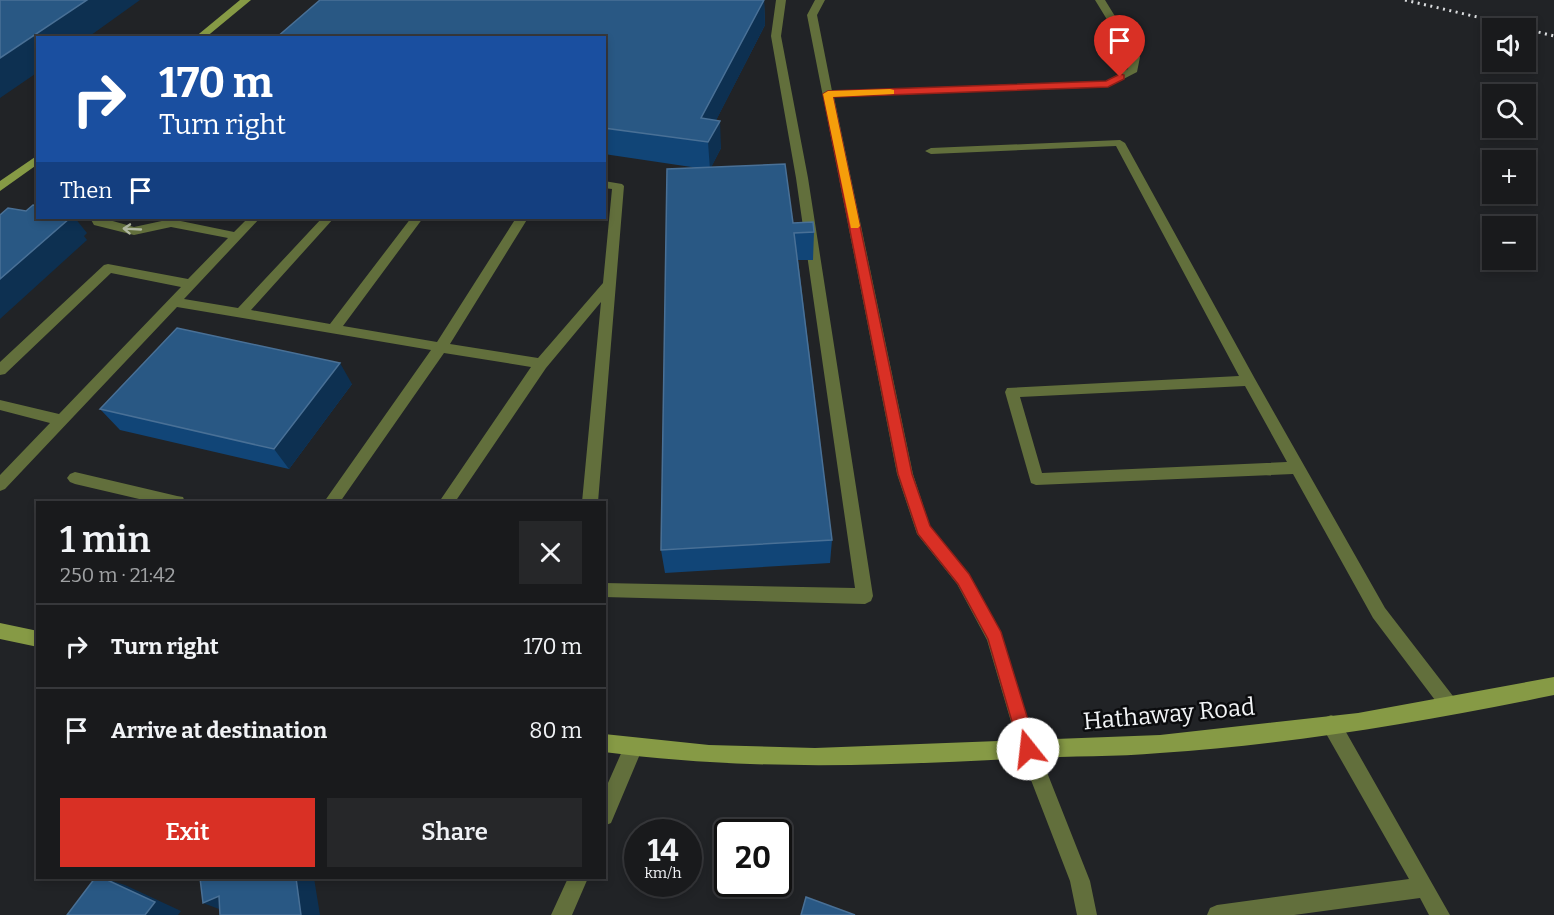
<!DOCTYPE html>
<meta charset="utf-8">
<style>
:root{--surface:#191a1c;--page:#262729;--text:#f1f3f6;--muted:#9fa1a3;--line:#37383b;--accent:#d93025}
body{margin:0;font-family:Bitter,serif;background:var(--page);color:var(--text);height:100vh;display:flex;flex-direction:column;font-size:22px;white-space:nowrap}
*{box-sizing:border-box;margin:0}
p{font-size:20px;color:var(--muted)}
.icon{flex:none;width:33px;height:33px;fill:none;stroke:currentColor;stroke-width:2;stroke-linecap:round;stroke-linejoin:round}
.map{position:relative;flex:1;overflow:hidden}
.drawer{position:absolute;left:36px;top:501px;width:570px;height:378px;display:flex;flex-direction:column;background:var(--surface);border-radius:0px;box-shadow:0 3px 9px #0003,0 0 0 2px var(--line)}
.drawer>*{flex:none}
.hud{position:absolute;left:36px;top:36px;width:570px;height:183px;border-radius:0px;box-shadow:0 3px 9px #0003,0 0 0 2px var(--line);background:#1a4fa0;color:#fff;overflow:hidden}
.buttons{position:absolute;left:1482px;top:18px;display:grid;gap:12px}
.buttons a{display:grid;place-items:center;width:54px;height:54px;border-radius:0px;background:var(--surface);box-shadow:0 3px 9px #0003,0 0 0 2px var(--line);font-size:30px}
.speed{position:absolute;left:624px;top:819px;display:flex;gap:12px;font-size:30px;font-weight:700;text-align:center}
.speed>*{display:grid;place-content:center;width:78px;height:78px;border-radius:50%;background:var(--surface);box-shadow:0 3px 9px #0003,0 0 0 2px var(--line);line-height:1}
.speed small{font-size:15px;font-weight:400}
.speed .limit{border:3px solid #111;border-radius:9px;background:#fff;color:#111}
.pin{position:absolute;display:grid;place-items:center;width:51px;height:51px;color:#fff;margin:-62px -26px;border-radius:50% 50% 50% 0;rotate:-45deg;box-shadow:0 0 6px #0007}
.pin .icon{rotate:45deg}
.me{position:absolute;width:66px;margin:-33px;rotate:344deg;stroke-linejoin:round;filter:drop-shadow(0 0 4px #0008)}
.turn{display:flex;align-items:center;gap:21px;height:126px;padding:0 24px;font-size:27px}
.turn .icon{width:78px;height:78px;stroke-width:2.5}
.turn b{display:block;font-size:42px;line-height:51px}
.then{display:flex;align-items:center;height:57px;padding:0 24px;background:#0003;gap:12px;font-size:22px}
.round{display:grid;place-items:center;flex:none;width:63px;height:63px;border-radius:0px;background:var(--page)}
.head{display:flex;align-items:center;justify-content:space-between;height:102px;padding:0 24px}
h1{font-size:36px;font-weight:600;line-height:45px}
.primary-button{display:flex;gap:12px;margin-top:auto;padding:12px 24px}
.primary-button a{flex:1;height:69px;border-radius:0px;background:var(--accent);color:#fff;font-size:24px;font-weight:600;line-height:69px;text-align:center}
.primary-button a+a{background:var(--page);color:var(--text)}
ul{padding:0;list-style:none}
li{display:flex;align-items:center;gap:18px;height:84px;padding:0 24px;border-top:2px solid var(--line)}
li div{flex:1}
li b{display:block;font-size:22px}
li em{font-style:normal}
.map>svg:first-child{display:block}
.lines{fill:none;stroke-linecap:round;stroke-linejoin:round}
.lane{fill:#626f3c;fill-rule:evenodd}
.street{fill:#626f3c;fill-rule:evenodd}
.secondary{fill:#869a45;fill-rule:evenodd}
.rail{stroke:#dbdddf;stroke-width:3;stroke-dasharray:2 4.5;stroke-linecap:butt}
.wall{fill:#114577}
.shaded-wall{fill:#0d3051}
.building{fill:#295884;stroke:#497096;stroke-width:1.5}
.oneway{stroke:#b1b8a2}
.route{fill:#d93025;stroke:#8d1f18;stroke-width:1.5}
.slow{fill:#f59e0b}
.labels{text-anchor:middle;dominant-baseline:central;stroke-width:5;stroke-linejoin:round;paint-order:stroke}
.near-street-label{font-size:24px;fill:#f2f4f6;stroke:#0b0c0e}
</style>
<div class="map">
<svg width="1554" height="915" viewBox="0 0 1554 915">
<rect width="100%" height="100%" fill="#212326"/>
<g class="lines">
<!-- lane -->
<path class="lane" d="M776,0H786L781,36L808,178L873,596L871,601L865,604L604,597V583L855,588L796,178L771,36Z
M815,0H825L817,15L832,91L1106,81L1128,69L1130,57L1095,0H1105L1140,57L1137,72L1108,87L834,97L913,474L930,526L969,574L1001,632L1037,749L1035,756L1028,758L1021,756L1019,749L987,640L957,584L917,534L897,474L807,15Z
M1120,140L1125,143L1255,379L1385,608L1456,700L1459,706L1456,712L1450,715L1444,712L1373,618L1293,474L1036,485L1031,483L1005,392L1007,388L1239,376L1116,146L931,154L925,151L931,148ZM1245,386L1287,462L1042,473L1020,397Z
M604,181L622,184L624,186L598,502H582L601,302L546,368L455,502H439L531,367L444,353L340,502H324L431,350L177,307L5,489L0,491V475L50,423L0,410V400L59,414L181,287L111,273L5,374L0,375V362L104,265L108,264L188,279L228,238L171,227L134,235L94,225L90,218H102L134,227L171,219L234,232L248,218H260L184,299L238,308L322,218H334L251,310L330,324L411,218H423L343,326L437,342L516,218H528L450,344L538,358L603,283L612,189L604,188Z
M75,472L177,496L183,497L185,502H152L75,484L70,482L67,478L70,474Z
M1331,715L1338,718L1450,915H1429L1420,898L1294,915H1207L1210,908L1217,905L1409,879L1324,730L1322,724L1324,718Z"/>
<!-- street -->
<path class="street" d="M634,738L641,740L643,747L611,823L604,826V792L627,740Z
M1028,740L1035,742L1090,881L1097,915H1077L1070,881L1019,749L1021,742Z
M568,878H588L572,915H551Z"/>
<!-- secondary -->
<path class="secondary" d="M240,0H251L205,38H194Z
M38,155V164L0,191V181Z
M0,623L38,631V647L0,639Z
M1554,677V695C1424,722 1293,744 1160,753C1116,757 1071,756 1026,758C883,766 747,771 604,752V734L709,745L815,748L1160,735L1358,713Z"/>
<!-- rail -->
<path class="rail" d="M1405,0L1524,28
M1526,29L1554,36"/>
</g>
<!-- wall -->
<path class="wall" d="M764,0L765,25L716,120L721,148L711,167L793,223L814,232L813,260H798L832,540L830,563L665,573L661,550L698,168L604,154V38Z
M352,384L289,469L120,430L100,409Z"/>
<!-- shaded-wall -->
<path class="shaded-wall" d="M87,0H140L87,38H38V72L0,98V58Z
M764,0L765,25L705,142L701,118Z
M720,121L721,148L710,170L708,142Z
M63,218H75L87,233L84,236L87,240L0,319V279Z
M340,363L352,384L289,469L274,449Z
M103,878L125,885L181,911L178,915H145Z
M296,878H314L320,915H301Z
M219,896L227,912L203,903Z"/>
<!-- building -->
<path class="building" d="M0,0H87L0,58Z
M320,0H764L701,118L720,121L708,142L604,128V38H276Z
M785,164L793,223L813,222L814,232L794,233L832,540L661,550L667,169Z
M33,205L38,206V218H70L0,279V215L8,208L26,211Z
M177,328L340,363L274,449L100,409Z
M95,878H103L155,902L145,915H67Z
M200,878H296L301,915H220L219,896L203,903Z
M806,897L855,915H801Z"/>
<!-- one-way arrows -->
<defs><path id="oneway-shaft" d="M-6 0H5M1.5-3L5.5 0L1.5 3" fill="none" stroke-width="1.6" stroke-linecap="round" stroke-linejoin="round" transform="scale(1.5)"/></defs>
<use class="oneway" href="#oneway-shaft" transform="translate(132 229) rotate(-177)"/>
<!-- route -->
<path class="route" d="M1120,74L1124,75V79L1108,87L833,97L912,474L930,526L969,574L1001,632L1037,749L1034,755L1028,758L1022,755L1020,749L988,639L958,584L918,534L898,474L823,94L828,91L1106,81Z"/>
<!-- slow -->
<path class="slow" d="M890,89L894,90V94L833,97L860,226L858,228H851L823,94L828,91Z"/>
<g class="labels">
<!-- near-street labels -->
<g class="near-street-label">
<text transform="translate(1169 714) rotate(-5)">Hathaway Road</text>
</g>
</g>
</svg>
<div class="buttons">
<a><svg class="icon" aria-label="sound" viewBox="0 0 24 24"><path d="M4 9h4l5-4v14l-5-4H4zM17 9q2 3 0 6"/></svg></a>
<a><svg class="icon" aria-label="search" viewBox="0 0 24 24"><circle cx="10" cy="10" r="6"/><path d="M15 15l6 6"/></svg></a>
<a>+</a>
<a>−</a>
</div>
<div class="speed"><div>14<small>km/h</small></div><div class="limit">20</div></div>
<div class="pin" style="left:1120px;top:77px;background:#d93025"><svg class="icon" aria-label="arrive" viewBox="0 0 24 24"><path d="M6 21V4h12l-3 4 3 4H6"/></svg></div>
<svg class="me" style="left:1028px;top:749px" viewBox="-20 -20 40 40"><circle r="19" fill="#fff"/><path d="M0-13L10 11 0 6-10 11z" fill="#d93025"/></svg>
<div class="hud">
<div class="turn"><svg class="icon" aria-label="right" viewBox="0 0 24 24"><path d="M7 20v-9h11M14 6l5 5-5 5"/></svg><div><b>170 m</b>Turn right</div></div>
<div class="then">Then<svg class="icon" aria-label="arrive" viewBox="0 0 24 24"><path d="M6 21V4h12l-3 4 3 4H6"/></svg></div>
</div>
<section class="drawer">
<div class="head"><div><h1>1 min</h1><p>250 m · 21:42</p></div><a class="round"><svg class="icon" aria-label="close" viewBox="0 0 24 24"><path d="M6 6l12 12M18 6L6 18"/></svg></a></div>
<ul>
<li><svg class="icon" aria-label="right" viewBox="0 0 24 24"><path d="M7 20v-9h11M14 6l5 5-5 5"/></svg><div><b>Turn right</b></div><em>170 m</em></li>
<li><svg class="icon" aria-label="arrive" viewBox="0 0 24 24"><path d="M6 21V4h12l-3 4 3 4H6"/></svg><div><b>Arrive at destination</b></div><em>80 m</em></li>
</ul>
<div class="primary-button"><a>Exit</a><a>Share</a></div>
</section>
</div>
